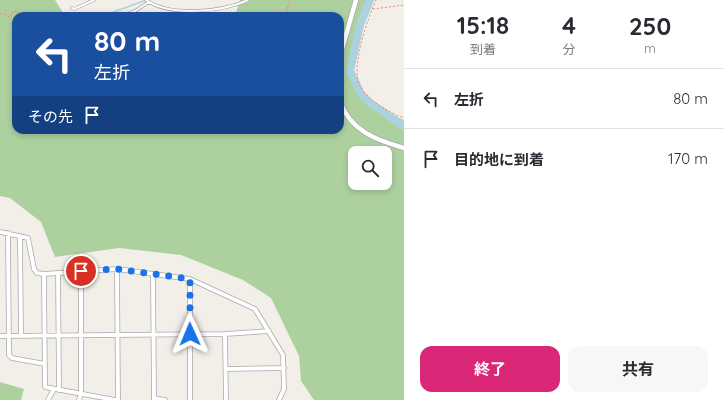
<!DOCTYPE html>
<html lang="ja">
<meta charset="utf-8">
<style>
:root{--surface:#fff;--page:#f7f7f7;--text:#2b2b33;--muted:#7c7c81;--line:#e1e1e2;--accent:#db2777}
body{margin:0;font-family:Quicksand,"Noto Sans JP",sans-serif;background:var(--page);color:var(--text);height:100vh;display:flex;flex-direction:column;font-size:15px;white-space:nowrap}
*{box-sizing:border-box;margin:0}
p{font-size:13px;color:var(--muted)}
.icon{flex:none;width:22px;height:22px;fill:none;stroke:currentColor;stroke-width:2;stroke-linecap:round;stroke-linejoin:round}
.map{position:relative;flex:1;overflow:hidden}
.side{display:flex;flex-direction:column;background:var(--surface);width:320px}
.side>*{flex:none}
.guide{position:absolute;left:12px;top:12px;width:332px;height:122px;border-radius:12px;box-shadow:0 2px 6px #0003;background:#1a4fa0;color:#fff;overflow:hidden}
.controls{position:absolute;left:348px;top:146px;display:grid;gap:8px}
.controls a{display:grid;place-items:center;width:44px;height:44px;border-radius:8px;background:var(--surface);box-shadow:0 2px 6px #0003;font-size:20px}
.pin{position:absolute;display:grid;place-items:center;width:34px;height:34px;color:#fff;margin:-17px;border:2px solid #fff;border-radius:50%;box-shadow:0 1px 4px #0007}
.me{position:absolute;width:44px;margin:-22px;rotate:359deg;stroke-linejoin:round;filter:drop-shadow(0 0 3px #0008)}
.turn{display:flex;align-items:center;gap:14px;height:84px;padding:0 16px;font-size:18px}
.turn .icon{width:52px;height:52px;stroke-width:2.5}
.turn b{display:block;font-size:28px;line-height:34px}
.then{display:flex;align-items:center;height:38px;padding:0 16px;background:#0003;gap:8px;font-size:15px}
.eta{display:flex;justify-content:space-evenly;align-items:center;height:68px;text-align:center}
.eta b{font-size:24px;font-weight:700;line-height:28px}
.primary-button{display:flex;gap:8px;margin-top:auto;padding:8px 16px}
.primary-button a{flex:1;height:46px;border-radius:12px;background:var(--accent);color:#fff;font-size:16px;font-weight:700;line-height:46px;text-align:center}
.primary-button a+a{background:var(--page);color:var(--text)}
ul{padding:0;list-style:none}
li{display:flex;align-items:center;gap:12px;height:60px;padding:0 16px;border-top:1px solid var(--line)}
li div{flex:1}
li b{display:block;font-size:15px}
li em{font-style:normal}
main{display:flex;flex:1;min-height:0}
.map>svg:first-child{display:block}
.forest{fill:#add19e;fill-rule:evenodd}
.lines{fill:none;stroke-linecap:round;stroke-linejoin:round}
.stream{stroke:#aad3df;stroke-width:1.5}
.river{stroke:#aad3df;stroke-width:8}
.service-casing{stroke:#a9a9a9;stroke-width:3.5}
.minor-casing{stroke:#a9a9a9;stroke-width:5.5}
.tertiary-casing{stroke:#a9a9a9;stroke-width:6}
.path{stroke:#fa8072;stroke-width:1;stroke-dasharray:2 2;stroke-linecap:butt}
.service{stroke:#fff;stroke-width:2}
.minor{stroke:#fff;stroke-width:4}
.tertiary{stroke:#fff;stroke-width:4.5}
.route{stroke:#1a73e8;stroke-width:7;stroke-dasharray:0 12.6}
</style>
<main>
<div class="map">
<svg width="404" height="400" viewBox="0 0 404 400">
<rect width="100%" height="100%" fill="#f2efe9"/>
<!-- forest -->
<path class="forest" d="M0,0H55L65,16H67H16V130H340V16H235L240,0H373L361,30L354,60L353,81L357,92L377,112L404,120V400H314L301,381L299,356L271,298L243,280L181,255L119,248L55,257L41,222L10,198L0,196ZM355,153H385V183H355Z
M0,382L24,389L21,400H0Z"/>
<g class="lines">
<!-- stream -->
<path class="stream" d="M103,16L146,0"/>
<!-- river -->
<path class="river" d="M370,0L360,25L350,71L361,94L370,103L404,126"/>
<defs>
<path id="service" d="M146,0C170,17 222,12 248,0
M72,8L74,9L94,0
M122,16L135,11L149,2"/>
<path id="minor" d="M0,232L28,238L34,269L37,273L44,274L117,269L190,279L255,309L283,355L284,389L279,400
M8,233L9,355L12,358L45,364
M20,236L21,335
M117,269L118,400
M58,273L59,390
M44,274L45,387L115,400
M153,274L154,400
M190,279V400
M225,334L226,400
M0,336L225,334L269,331
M226,369L284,368
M154,398L165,400
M48,400L54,389
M79,400L81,394V271"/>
<path id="tertiary" d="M340,56L356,0
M340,102C351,131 376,140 404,148"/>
</defs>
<!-- service casing -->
<use href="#service" class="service-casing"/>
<!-- minor casing -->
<use href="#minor" class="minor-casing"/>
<!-- tertiary casing -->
<use href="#tertiary" class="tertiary-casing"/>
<!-- path -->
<path class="path" d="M376,0C368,18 350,68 360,86C368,100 389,113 404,118
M373,9L404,5
M0,14H4L10,17L12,12L15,13L16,10L22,16
M29,16L42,12L53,16
M285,16L290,0"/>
<!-- service -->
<use href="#service" class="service"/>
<!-- minor -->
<use href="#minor" class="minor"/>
<!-- tertiary -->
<use href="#tertiary" class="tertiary"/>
</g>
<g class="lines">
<!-- route -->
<path class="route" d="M81,271L117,269L190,279V334"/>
</g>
</svg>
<div class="controls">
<a><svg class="icon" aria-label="search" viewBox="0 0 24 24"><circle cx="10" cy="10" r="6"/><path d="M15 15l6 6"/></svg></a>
</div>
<div class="pin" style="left:81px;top:271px;background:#d93025"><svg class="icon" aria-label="arrive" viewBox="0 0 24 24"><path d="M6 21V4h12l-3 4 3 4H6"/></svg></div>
<svg class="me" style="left:190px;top:334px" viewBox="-20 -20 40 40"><path d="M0-17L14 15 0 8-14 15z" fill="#1a73e8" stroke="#fff" stroke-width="4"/></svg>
<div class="guide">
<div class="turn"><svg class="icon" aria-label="left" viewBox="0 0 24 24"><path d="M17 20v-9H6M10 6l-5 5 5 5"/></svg><div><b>80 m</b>左折</div></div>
<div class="then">その先<svg class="icon" aria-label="arrive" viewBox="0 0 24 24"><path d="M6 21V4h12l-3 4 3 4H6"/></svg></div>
</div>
</div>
<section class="side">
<div class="eta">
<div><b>15:18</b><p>到着</p></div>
<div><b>4</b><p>分</p></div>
<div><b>250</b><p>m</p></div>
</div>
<ul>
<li><svg class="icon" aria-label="left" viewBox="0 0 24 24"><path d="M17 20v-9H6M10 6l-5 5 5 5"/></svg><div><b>左折</b></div><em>80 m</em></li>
<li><svg class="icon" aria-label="arrive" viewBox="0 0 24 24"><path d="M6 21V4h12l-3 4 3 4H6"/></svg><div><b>目的地に到着</b></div><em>170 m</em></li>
</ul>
<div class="primary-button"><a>終了</a><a>共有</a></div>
</section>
</main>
